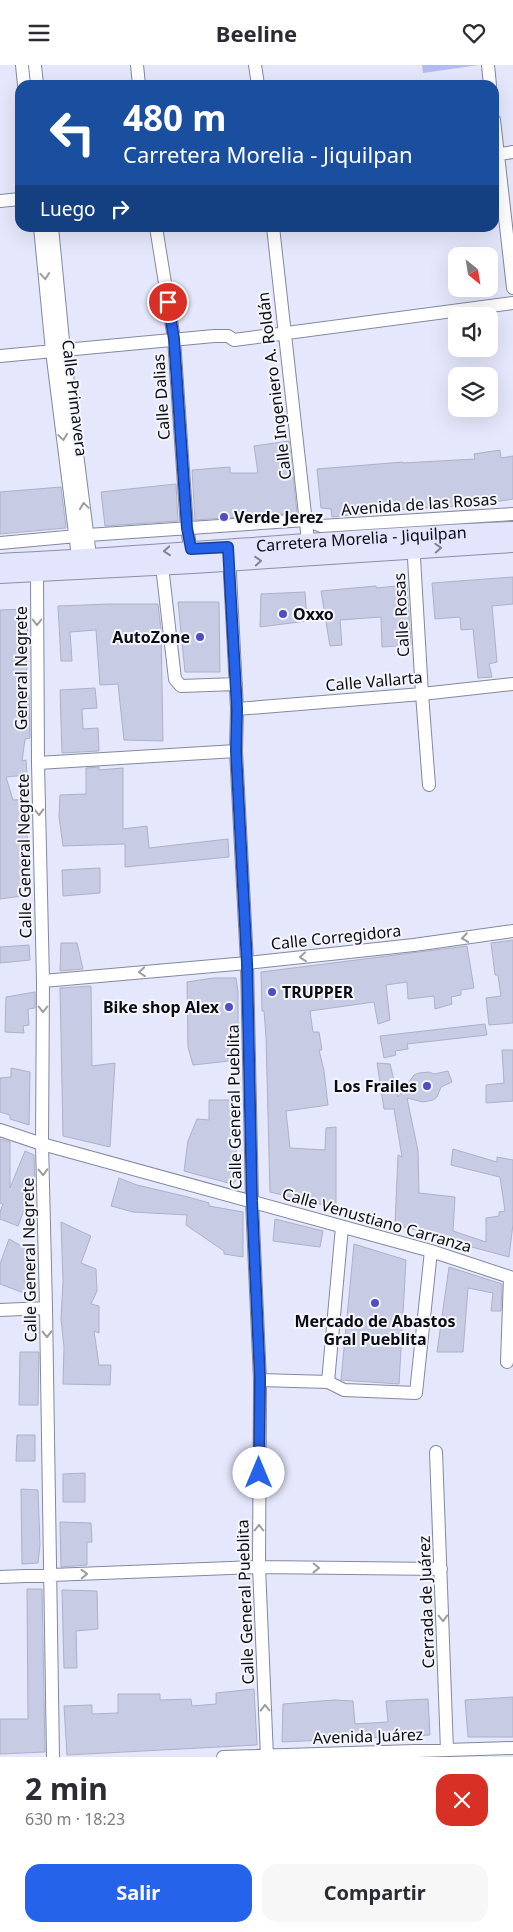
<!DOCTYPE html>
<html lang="es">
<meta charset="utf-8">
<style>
:root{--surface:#fff;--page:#f7f7f7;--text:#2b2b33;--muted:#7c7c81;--accent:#2563eb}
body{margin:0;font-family:"Noto Sans",sans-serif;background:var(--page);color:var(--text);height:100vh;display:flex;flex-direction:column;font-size:19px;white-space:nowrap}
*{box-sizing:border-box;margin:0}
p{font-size:16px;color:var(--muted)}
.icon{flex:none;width:28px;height:28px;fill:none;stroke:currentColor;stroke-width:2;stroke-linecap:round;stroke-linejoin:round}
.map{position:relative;height:1692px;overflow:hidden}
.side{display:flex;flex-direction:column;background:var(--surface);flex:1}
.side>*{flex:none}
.guide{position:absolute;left:15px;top:15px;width:484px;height:152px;border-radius:15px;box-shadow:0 5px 20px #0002;background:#1a4fa0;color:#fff;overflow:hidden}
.needle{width:32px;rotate:150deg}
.buttons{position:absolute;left:448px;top:182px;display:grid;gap:10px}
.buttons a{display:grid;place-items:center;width:50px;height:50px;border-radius:10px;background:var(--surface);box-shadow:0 5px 20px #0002;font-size:25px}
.pin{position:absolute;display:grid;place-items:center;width:42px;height:42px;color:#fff;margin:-21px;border:2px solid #fff;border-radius:50%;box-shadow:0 1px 5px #0007}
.me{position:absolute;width:55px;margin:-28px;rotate:0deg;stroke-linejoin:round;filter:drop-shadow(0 0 4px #0008)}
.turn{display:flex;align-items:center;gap:18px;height:105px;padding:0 25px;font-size:22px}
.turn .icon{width:65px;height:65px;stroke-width:2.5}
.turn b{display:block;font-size:35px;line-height:42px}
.then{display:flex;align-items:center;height:48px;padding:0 25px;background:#0003;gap:10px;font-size:19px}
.round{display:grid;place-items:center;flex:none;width:52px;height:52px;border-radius:15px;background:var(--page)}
.summary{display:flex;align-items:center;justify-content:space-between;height:85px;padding:0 25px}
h1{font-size:30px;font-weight:700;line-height:38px}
.button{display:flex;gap:10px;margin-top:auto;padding:10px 25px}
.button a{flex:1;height:58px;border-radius:15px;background:var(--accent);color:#fff;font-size:20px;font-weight:700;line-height:58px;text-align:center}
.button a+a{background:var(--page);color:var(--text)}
header{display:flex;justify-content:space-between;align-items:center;height:65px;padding:0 25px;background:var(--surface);font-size:22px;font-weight:700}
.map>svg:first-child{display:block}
.green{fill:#b4baf3}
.building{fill:#c8cbe4;stroke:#acb0c8}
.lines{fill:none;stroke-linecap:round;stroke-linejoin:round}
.minor-casing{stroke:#84889f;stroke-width:14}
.major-casing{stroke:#8a8ea8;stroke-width:18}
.minor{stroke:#fff;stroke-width:12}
.major{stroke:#e2e5fb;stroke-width:16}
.oneway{stroke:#9d9da1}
.oneway2{stroke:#818393}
.route-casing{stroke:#184099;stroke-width:12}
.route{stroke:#2563eb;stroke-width:9}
.poi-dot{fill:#524dc5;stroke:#f5f6fb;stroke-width:2}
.labels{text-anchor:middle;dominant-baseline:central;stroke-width:4;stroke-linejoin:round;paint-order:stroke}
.street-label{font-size:16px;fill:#0a0b13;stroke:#f5f6fb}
.poi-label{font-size:16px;font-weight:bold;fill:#0a0b13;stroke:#f5f6fb;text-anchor:start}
</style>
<header><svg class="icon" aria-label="menu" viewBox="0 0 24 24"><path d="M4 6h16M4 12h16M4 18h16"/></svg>Beeline<svg class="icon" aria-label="heart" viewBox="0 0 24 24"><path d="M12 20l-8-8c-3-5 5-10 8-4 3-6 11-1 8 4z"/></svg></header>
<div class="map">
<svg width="513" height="1692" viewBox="0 0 513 1692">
<rect width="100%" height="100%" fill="#e5e8fc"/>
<!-- green -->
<path class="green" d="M422,0H479L423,8Z"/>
<!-- building -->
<path class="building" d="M289,376L297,448L195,455L192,405L230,402V408H258L254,381Z
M500,385L501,393L513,391V434L477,440L407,444L332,452L331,444L321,443L317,404L403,397V398L475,394L474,389Z
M176,419L178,456L105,461L101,427Z
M61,422L66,463L0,469V427Z
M513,512V539L492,541L497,597L489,599L492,612L478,613L473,564L461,565L460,552L435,554L432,518Z
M407,520L411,580L382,582L381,552L340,555L342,580L330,581L321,526L376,521V523Z
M305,527L307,556L260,562L261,529Z
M178,537H219L220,607H185Z
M110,539H158L161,564L163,676L124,675L118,619L100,620L96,565L70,567L72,596H61L58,541Z
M27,544L28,584H26L27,603L18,631L29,630L30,673L25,674L22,696L26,695L27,710L6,712L13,735L29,734L30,743L26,744L30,830L0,834V545Z
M95,623L97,643L82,644L83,664L98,663L99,686L62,688L60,625Z
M99,702V705L123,703V764L147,761L149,783L228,774L229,792L125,802V779L63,781L59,752L60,730L86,729V703Z
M100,803V828L63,831L62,805Z
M513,875V958L489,960L486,933L501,931L498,910H495L491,878Z
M61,878H77L83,904L60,906Z
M29,880L30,895L0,898V882Z
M467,881L474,923L461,925V930L451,932L452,939L435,944L434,931L408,934L407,917L386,920L390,955L378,959L374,937L310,946L313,967H319L322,985H319L324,1006L328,1040L286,1046L290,1083L325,1085L326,1063L336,1062V1143L270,1127L266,972L264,946H262L261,907Z
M213,913H236L238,927V995L193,1000L188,982L187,917Z
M91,921L92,1001L115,998L110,1082L63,1071L60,923Z
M35,927V943L28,944L29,960L23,961L24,968L5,967L6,932Z
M485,959L487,970L407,979L408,984L395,986L396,990L384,993L380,971Z
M502,985H513V1036L486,1038V1020L504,1018Z
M377,998L390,999L398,1032L414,1010L419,1008L429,1007L434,1009L448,1006L452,1017L441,1022L437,1032L433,1035L423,1037L407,1033L418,1086L419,1128L455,1132L453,1166L486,1177V1153L499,1151V1147L505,1146L500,1112L451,1100L453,1084L497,1097V1092L513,1095V1159L509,1192L431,1171V1168L395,1160L398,1090L402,1092L394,1044H384Z
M11,1003L30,1007L29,1060L10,1054V1050L0,1047V1013L11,1012Z
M209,1035H233L238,1114L232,1119L184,1106L188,1076L197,1054L209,1055Z
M0,1074L10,1077V1123L25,1086L34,1090L35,1122L32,1130L30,1129L18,1161L0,1154V1147L3,1139L0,1138Z
M119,1113L137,1120L188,1132L209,1138V1141L243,1147V1192L224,1189V1186L186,1160L187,1150L133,1147L111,1141Z
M275,1154L323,1166L320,1182L273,1176Z
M61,1157L91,1171L81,1198L96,1204L97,1226L91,1239L99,1241V1268L94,1266L99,1300H111L110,1320L63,1319L64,1282L61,1254L63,1216Z
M9,1174L32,1187L24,1216L31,1218L32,1231L0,1219V1199Z
M354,1179L406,1195L399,1319L341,1315Z
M449,1202L502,1219L501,1246H491L493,1228L468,1223L463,1287H437Z
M20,1287H39L38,1340H19Z
M17,1370H35V1396H16Z
M85,1408V1437H63V1409Z
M21,1424L38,1425L40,1480L38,1498L22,1499Z
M60,1457L91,1458L92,1477H87V1500L61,1502Z
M27,1524H42L45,1687L0,1689V1654H28Z
M62,1525L97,1526L98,1564L76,1566L77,1603H64Z
M254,1624L257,1680L67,1690L64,1641L92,1640V1649L118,1648V1629H160V1635L191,1634L192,1641L216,1639V1628Z
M513,1632V1672H468L465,1635Z
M428,1634L430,1670L282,1677L283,1639L334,1635L353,1636L355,1659L388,1657L386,1636Z"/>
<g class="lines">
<defs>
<path id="minor" d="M22,0L24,20
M35,0L37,20
M137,0L139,20
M255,0L258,20
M488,0L490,20
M494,55L513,223
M494,90L513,87
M0,136L20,134
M40,162L52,286L79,500
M52,162L64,286L91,499
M156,162L174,274L187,463L192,493
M273,162L308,476
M0,291L214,271H228L234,275L513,238
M413,476L422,629L429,720
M0,478L88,470L306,455L321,461L513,449
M229,490L237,644L236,686L247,898L252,1136L260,1315L259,1502L267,1692
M162,501L175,614L181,621L236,619
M37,508L38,698L43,916L42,1079L46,1243L53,1692
M237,644L422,629L513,619
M38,698L236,686
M43,916L247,898L414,880L513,866
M0,1065L42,1079L431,1186L513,1213
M0,1245L46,1243
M507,1297L510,1212
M260,1315L328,1317L344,1325L416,1328L431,1186
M328,1317L342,1162
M436,1387L447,1685
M0,1512L259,1502L441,1504
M223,1692L513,1683"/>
<g id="major">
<path id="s1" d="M0,497C171,489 342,472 513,465"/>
<path d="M0,510L193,500L513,479"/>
</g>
</defs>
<!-- minor casing -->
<use href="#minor" class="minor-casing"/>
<!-- major casing -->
<use href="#major" class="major-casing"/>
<!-- minor -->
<use href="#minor" class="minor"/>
<!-- major -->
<use href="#major" class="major"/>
</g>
<!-- one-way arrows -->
<defs><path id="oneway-chevron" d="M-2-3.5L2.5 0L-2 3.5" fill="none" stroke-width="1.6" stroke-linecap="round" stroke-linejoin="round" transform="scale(1.25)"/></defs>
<g class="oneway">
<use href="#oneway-chevron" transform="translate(45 211) rotate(85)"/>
<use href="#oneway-chevron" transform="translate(63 372) rotate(82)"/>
<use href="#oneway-chevron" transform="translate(84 441) rotate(-98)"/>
<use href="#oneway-chevron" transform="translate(37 557) rotate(90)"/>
<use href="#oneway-chevron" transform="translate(39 747) rotate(89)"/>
<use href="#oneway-chevron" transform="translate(465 873) rotate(172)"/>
<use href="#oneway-chevron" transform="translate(303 892) rotate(174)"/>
<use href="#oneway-chevron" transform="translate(142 907) rotate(175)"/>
<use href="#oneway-chevron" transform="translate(43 944) rotate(90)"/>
<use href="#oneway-chevron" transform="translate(43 1107) rotate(88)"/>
<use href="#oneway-chevron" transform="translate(47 1269) rotate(89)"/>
<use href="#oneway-chevron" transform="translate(259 1463) rotate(-90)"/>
<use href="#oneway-chevron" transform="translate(316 1503) rotate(1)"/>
<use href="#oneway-chevron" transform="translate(84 1509) rotate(-2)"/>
<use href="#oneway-chevron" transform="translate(443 1553) rotate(88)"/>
<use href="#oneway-chevron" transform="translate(265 1643) rotate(-92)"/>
</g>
<g class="oneway2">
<use href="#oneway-chevron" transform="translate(438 483) rotate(-3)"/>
<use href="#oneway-chevron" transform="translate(167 486) rotate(175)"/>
<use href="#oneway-chevron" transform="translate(258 496) rotate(-4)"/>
</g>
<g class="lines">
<defs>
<path id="route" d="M168,237L174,274L187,463L191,484L228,482L237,644L236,686L247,898L252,1136L260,1314L259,1408"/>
</defs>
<!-- route casing -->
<use href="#route" class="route-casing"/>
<!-- route -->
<use href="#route" class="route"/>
</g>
<!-- markers -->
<g class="poi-dot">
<circle cx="224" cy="452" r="5"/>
<circle cx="283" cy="549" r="5"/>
<circle cx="200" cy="572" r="5"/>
<circle cx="272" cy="927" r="5"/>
<circle cx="229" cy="942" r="5"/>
<circle cx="427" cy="1021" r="5"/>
<circle cx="375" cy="1238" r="5"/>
</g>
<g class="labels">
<!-- street labels -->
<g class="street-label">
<text transform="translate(274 321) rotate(-97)">Calle Ingeniero A. Roldán</text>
<text transform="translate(161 332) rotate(-94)">Calle Dalias</text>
<text transform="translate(75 333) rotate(83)">Calle Primavera</text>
<text transform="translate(419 439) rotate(-4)">Avenida de las Rosas</text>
<text stroke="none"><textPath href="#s1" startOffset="362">Carretera Morelia - Jiquilpan</textPath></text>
<text transform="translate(401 550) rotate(-93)">Calle Rosas</text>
<text transform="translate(21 603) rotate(-90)">General Negrete</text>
<text transform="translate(374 616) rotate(-5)">Calle Vallarta</text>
<text transform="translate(24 791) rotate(-91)">Calle General Negrete</text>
<text transform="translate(336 872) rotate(-6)">Calle Corregidora</text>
<text transform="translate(234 1042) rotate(-91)">Calle General Pueblita</text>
<text transform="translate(377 1155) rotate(16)">Calle Venustiano Carranza</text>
<text transform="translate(29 1195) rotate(-91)">Calle General Negrete</text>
<text transform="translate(245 1537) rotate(-92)">Calle General Pueblita</text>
<text transform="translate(426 1537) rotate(-92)">Cerrada de Juárez</text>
<text transform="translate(368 1671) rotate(-2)">Avenida Juárez</text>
</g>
<!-- poi labels -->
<g class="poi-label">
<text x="234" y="452">Verde Jerez</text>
<text x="293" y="549">Oxxo</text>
<text x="190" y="572" text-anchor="end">AutoZone</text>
<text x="282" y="927">TRUPPER</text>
<text x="219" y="942" text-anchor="end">Bike shop Alex</text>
<text x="417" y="1021" text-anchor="end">Los Frailes</text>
<text x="375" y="1256" text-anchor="middle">Mercado de Abastos<tspan x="375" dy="18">Gral Pueblita</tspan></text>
</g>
</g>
</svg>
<div class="buttons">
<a><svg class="needle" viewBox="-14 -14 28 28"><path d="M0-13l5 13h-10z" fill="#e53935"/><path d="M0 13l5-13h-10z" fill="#7c7c81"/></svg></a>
<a><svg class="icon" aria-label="sound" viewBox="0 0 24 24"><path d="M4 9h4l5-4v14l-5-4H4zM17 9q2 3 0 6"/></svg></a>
<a><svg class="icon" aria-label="layers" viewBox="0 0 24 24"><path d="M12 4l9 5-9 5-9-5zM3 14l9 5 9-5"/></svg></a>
</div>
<div class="pin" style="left:168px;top:237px;background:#d93025"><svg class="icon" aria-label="arrive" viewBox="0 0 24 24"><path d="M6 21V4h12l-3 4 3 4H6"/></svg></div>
<svg class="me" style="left:259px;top:1408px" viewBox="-20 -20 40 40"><circle r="19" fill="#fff"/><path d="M0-13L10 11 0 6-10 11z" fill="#2563eb"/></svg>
<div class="guide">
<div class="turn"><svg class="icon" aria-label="left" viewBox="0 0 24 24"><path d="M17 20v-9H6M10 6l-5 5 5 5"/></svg><div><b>480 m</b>Carretera Morelia - Jiquilpan</div></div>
<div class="then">Luego<svg class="icon" aria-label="right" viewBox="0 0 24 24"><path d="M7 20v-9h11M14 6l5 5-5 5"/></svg></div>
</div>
</div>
<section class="side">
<div class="summary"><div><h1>2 min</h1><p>630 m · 18:23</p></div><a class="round" style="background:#d93025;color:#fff"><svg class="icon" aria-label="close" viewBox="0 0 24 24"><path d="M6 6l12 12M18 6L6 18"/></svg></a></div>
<div class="button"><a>Salir</a><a>Compartir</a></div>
</section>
